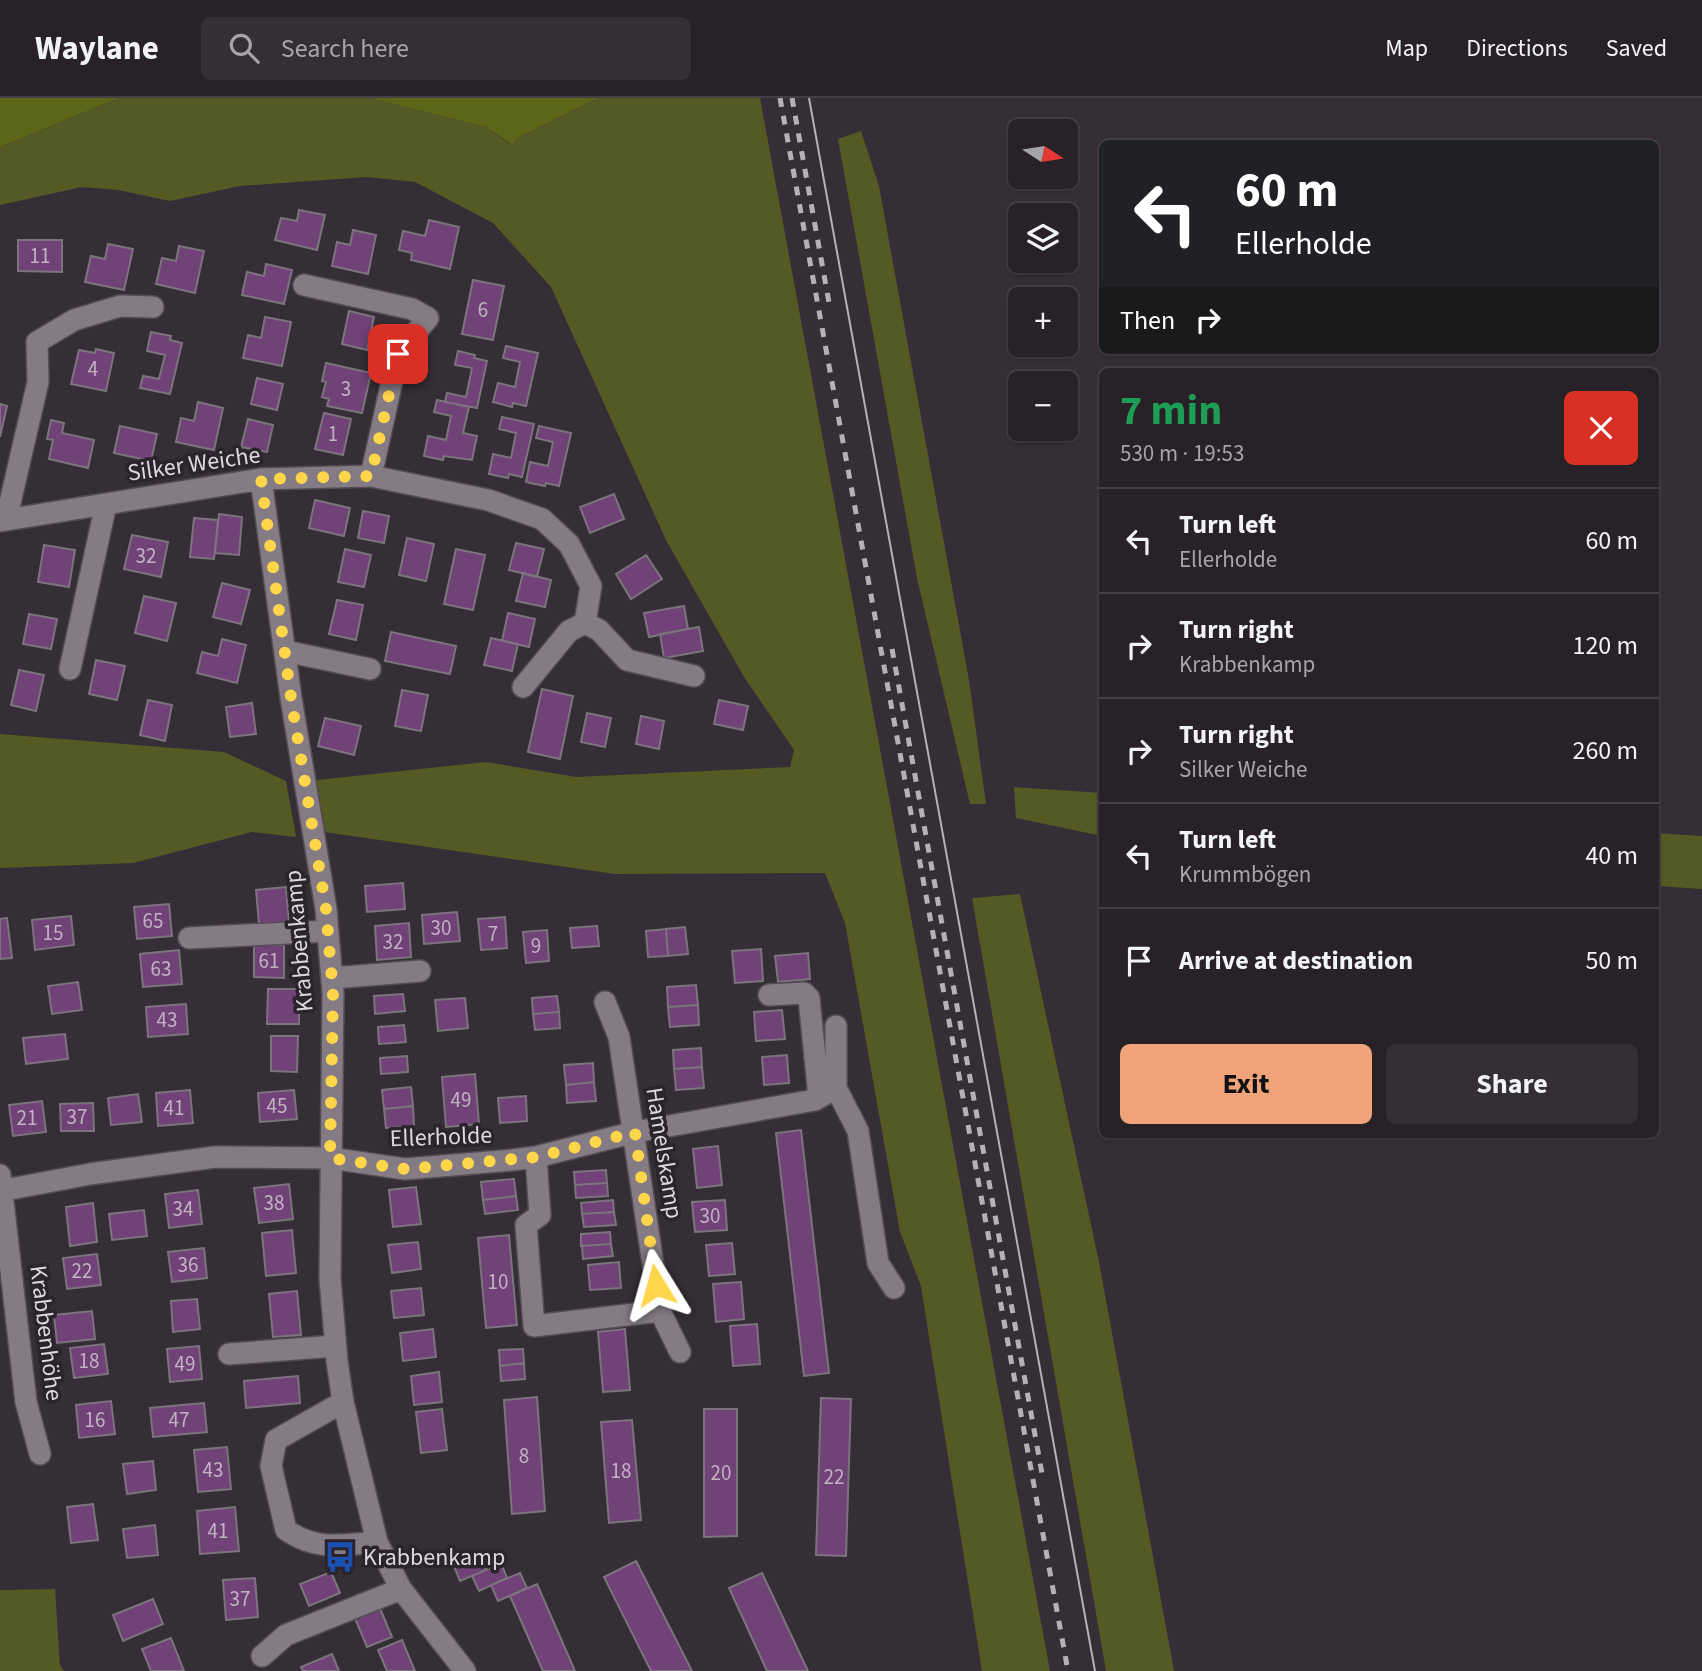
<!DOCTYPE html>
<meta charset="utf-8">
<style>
:root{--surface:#282228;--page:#342f34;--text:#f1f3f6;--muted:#a5a4a8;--line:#443f45;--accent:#f0a279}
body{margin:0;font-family:"Source Sans 3",sans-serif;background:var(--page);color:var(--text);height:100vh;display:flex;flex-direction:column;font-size:26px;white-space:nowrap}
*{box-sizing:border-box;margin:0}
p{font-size:23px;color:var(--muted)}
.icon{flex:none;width:38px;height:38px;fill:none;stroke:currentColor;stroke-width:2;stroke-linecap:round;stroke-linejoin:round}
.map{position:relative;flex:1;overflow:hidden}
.drawer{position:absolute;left:1099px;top:270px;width:560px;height:770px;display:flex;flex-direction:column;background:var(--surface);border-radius:10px;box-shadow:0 2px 5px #0004,0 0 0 2px var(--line)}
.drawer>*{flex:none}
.guide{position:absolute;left:1099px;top:42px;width:560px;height:214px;border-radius:10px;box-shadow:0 2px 5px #0004,0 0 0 2px var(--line);background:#202124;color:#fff;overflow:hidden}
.needle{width:46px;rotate:102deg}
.fabs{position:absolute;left:1008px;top:21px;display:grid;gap:14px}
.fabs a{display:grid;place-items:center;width:70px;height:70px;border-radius:10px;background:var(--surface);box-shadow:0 2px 5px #0004,0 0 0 2px var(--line);font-size:35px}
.pin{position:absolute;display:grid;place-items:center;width:60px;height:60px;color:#fff;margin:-30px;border-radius:14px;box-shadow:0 4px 10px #0006}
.me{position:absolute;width:77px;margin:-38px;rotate:352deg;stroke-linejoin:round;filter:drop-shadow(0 0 5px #0008)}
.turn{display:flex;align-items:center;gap:24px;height:147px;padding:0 21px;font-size:32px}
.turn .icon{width:91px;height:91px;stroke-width:2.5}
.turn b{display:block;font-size:49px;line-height:60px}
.then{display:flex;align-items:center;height:66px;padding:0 21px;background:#0003;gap:14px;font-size:26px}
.round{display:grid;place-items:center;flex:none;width:74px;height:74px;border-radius:10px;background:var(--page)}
.overview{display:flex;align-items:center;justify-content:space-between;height:119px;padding:0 21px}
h1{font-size:42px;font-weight:700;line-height:52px;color:#1e9e55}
.primary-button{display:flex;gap:14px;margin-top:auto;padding:14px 21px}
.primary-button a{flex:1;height:80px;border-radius:10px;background:var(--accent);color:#111;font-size:28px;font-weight:700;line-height:80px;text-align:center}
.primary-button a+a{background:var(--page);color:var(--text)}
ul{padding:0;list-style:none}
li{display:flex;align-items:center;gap:21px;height:105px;padding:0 21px;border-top:2px solid var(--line)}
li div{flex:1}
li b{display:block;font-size:26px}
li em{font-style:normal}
header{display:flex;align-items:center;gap:42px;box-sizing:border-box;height:98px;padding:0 35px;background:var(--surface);border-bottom:2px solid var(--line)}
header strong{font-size:33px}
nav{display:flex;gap:38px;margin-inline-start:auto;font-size:24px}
.search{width:490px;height:63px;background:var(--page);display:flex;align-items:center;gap:18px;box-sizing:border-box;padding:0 24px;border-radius:10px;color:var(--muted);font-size:26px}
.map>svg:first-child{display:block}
.green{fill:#535a24}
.forest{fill:#5c6619}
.building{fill:#704277;stroke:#7c747d;stroke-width:2}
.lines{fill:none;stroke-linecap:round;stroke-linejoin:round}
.minor-casing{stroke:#534c54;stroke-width:24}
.minor{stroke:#847b85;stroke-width:21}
.tram{stroke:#b6b0b7;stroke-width:2}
.rail{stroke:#b6b0b7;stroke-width:5;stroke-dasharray:9 9;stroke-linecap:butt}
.route{stroke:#ffd54a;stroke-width:12;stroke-dasharray:0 21.6}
.labels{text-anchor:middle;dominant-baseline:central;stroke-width:7;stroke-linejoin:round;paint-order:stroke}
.number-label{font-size:21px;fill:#c2b2c4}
.street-label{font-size:24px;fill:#ddd8de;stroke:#2b242c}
.poi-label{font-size:24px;fill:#ddd8de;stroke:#2b242c;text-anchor:start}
</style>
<header>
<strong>Waylane</strong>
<div class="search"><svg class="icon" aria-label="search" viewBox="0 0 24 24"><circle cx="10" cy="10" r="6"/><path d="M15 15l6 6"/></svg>Search here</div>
<nav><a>Map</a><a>Directions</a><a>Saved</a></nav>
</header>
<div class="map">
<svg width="1702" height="1573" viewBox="0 0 1702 1573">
<rect width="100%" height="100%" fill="#352e36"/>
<!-- green -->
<path class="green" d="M119,0H369L486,29L511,47L516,41L598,0H760L1050,1573H982L921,1188L900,1134L845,825L825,775L615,776L324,734L317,682L486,664L576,679L790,669L794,652L744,579L666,442L551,189L493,125L415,84L367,79L240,88L170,103L118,92L82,89L0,107V49Z
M861,33L879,88L969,582L986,706H970L917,480L838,41Z
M0,636L224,654L286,683L296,739L252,734L133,765L0,770Z
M1014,689L1102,695V738L1016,720Z
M1656,735L1702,738V791L1656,788Z
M1020,796L1099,1164L1174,1573H1106L972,800Z
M55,1491L60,1567L64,1573H0V1492Z"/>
<!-- forest -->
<path class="forest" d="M0,0H119L0,49Z
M369,0H598L516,41L512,47L486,29Z"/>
<!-- building -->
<path class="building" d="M299,112L325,117L317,152L275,142L281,120L297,123Z
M429,122L459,129L450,171L411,162L412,155L399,152L403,133L425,138Z
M353,132L376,137L368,176L332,168L337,144L350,147Z
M18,142H62V174L18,173Z
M108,146L133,151L124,192L85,184L91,158L105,161Z
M179,148L204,153L195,195L156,186L162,160L176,163Z
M266,166L292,172L284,206L242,197L247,174L264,178Z
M473,182L504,188L493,242L462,236Z
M349,213L374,219L367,252L342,246Z
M265,219L291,224L282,268L243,260L248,237L261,240Z
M151,234L171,238L170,242L182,245L170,296L140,290L143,278L159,281L165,257L147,253Z
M506,248L538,255L526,308L513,305L512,309L493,304L498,285L515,289L520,264L503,260Z
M96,251L114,255L106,293L71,286L79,252L95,255Z
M458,253L475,257L474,260L487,263L477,310L445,304L447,295L466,299L472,270L455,267Z
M326,265L371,275L362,315L327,308L329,301L322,299L326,284L322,283Z
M257,280L283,286L277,312L251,306Z
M437,302L469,309L463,335L477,338L472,362L444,358L443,362L424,358L428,338L446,342L451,318L434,314Z
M198,304L223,310L214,352L176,344L181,320L194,323Z
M0,306L7,308L0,339Z
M324,315L351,321L343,357L315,351Z
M502,319L534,326L522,379L509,376L508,380L489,376L493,356L511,360L516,335L499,331Z
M248,321L273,327L267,354L241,349Z
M51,322L64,325L62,335L94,342L88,370L49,361L53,342L47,341Z
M120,328L157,336L151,363L114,355Z
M539,328L571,335L559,388L546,385L545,388L526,384L530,364L548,368L553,344L536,340Z
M614,396L624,421L590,435L580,409Z
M315,402L350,410L344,438L309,430Z
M363,413L389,418L384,445L358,440Z
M219,416L242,419L239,457L215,455Z
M194,420L218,422L214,461L190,459Z
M132,437L168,444L161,479L124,471Z
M407,440L434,446L426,483L399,477Z
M516,445L544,451L537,479L509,472Z
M44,447L75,452L69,489L38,484Z
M345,451L371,457L364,489L338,484Z
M456,451L485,457L473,512L444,506Z
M646,457L662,481L631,501L616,476Z
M523,475L551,482L545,509L516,503Z
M222,485L250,492L241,526L213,519Z
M144,498L176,505L167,543L135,535Z
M337,502L363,507L356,542L329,536Z
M684,508L688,531L649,539L644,515Z
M508,515L535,521L529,549L502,543Z
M29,516L57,521L51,551L23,546Z
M699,529L703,553L664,560L660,536Z
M391,534L456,548L450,576L385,563Z
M491,540L518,546L512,573L484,567Z
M222,541L246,547L237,585L197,575L202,554L218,558Z
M96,562L125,568L117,602L89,596Z
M19,572L44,577L36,613L11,607Z
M542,591L573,598L560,661L528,654Z
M402,592L428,597L421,633L395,628Z
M148,602L172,607L165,643L140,637Z
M719,602L748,608L743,632L714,626Z
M252,605L256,636L230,639L226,609Z
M587,615L611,620L605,649L581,644Z
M641,618L664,623L659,651L636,646Z
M325,620L361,628L354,657L318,648Z
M403,785L405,811L367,814L365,788Z
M286,789L289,824L259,826L256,792Z
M169,806L172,838L137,841L134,809Z
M457,814L460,843L424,846L422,817Z
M71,818L74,847L35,852L32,822Z
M505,819L507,850L481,852L478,821Z
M7,820L12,860L0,861V821Z
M409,825L411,859L377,862L375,828Z
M597,828L599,848L572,850L570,830Z
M685,829L688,856L668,858L666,831Z
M666,831L668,858L648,859L646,833Z
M547,832L549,863L526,865L523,834Z
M254,847H284V880L254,879Z
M761,851L763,883L735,885L732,853Z
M179,852L182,886L143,889L140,856Z
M808,855L810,881L778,884L775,858Z
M78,884L82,912L52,916L48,888Z
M696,887L698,907L668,909L667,889Z
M268,891H299V926H267Z
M403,896L405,913L375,916L374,898Z
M557,898L559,914L533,916L532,900Z
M465,900L468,930L438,933L435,902Z
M186,906L188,936L148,939L146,909Z
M698,907L699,927L670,929L668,909Z
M782,912L785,941L756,943L754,914Z
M559,914L560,930L535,932L533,916Z
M404,927L406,944L379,946L378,929Z
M65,936L68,961L26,966L23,940Z
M271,938H298L297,974L271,973Z
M701,950L702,969L674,971L673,952Z
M787,957L789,985L764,987L762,959Z
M407,958L408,974L381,976L380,960Z
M593,965L594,984L566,987L564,967Z
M702,969L704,990L676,992L674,971Z
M475,976L479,1026L446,1029L442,979Z
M594,984L596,1003L567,1005L566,987Z
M411,989L413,1008L384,1011L382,992Z
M190,992L193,1025L158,1028L156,995Z
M294,992L297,1021L260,1024L258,995Z
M138,996L142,1024L111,1027L108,1000Z
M526,998L527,1023L500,1025L498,1000Z
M42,1003L46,1034L13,1038L9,1007Z
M93,1005L94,1033H61L60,1006Z
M413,1008L414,1028L386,1030L384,1011Z
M801,1032L829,1275L804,1278L776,1035Z
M718,1048L722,1087L697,1090L693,1051Z
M606,1072L607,1085L575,1087L574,1074Z
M514,1081L516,1098L483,1102L481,1084Z
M607,1085L608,1098L576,1100L575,1087Z
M289,1086L293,1121L259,1125L254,1090Z
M416,1089L421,1126L393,1129L389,1092Z
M198,1092L202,1126L169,1130L165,1096Z
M516,1098L518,1112L485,1116L483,1102Z
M613,1102L614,1114L582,1116L581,1105Z
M725,1102L727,1132L695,1134L692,1104Z
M93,1105L97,1144L70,1148L66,1109Z
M144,1112L147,1138L112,1142L109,1116Z
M614,1114L616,1127L584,1129L582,1116Z
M292,1132L296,1175L266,1178L262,1135Z
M610,1134L611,1146L581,1148V1136Z
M509,1137L517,1227L486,1230L478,1140Z
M418,1144L421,1171L392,1175L388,1147Z
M732,1145L735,1176L709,1178L706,1147Z
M611,1146L613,1158L583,1161L582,1148Z
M204,1150L207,1180L172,1184L168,1154Z
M97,1156L101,1187L67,1191L63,1160Z
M619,1164L621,1190L590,1192L588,1167Z
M741,1184L744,1221L716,1224L713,1186Z
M421,1190L424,1217L394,1220L391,1193Z
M297,1193L301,1237L273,1239L269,1196Z
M197,1201L200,1231L173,1234L171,1203Z
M92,1213L95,1241L57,1245L54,1217Z
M757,1226L760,1266L733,1268L730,1228Z
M433,1231L436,1259L403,1263L400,1235Z
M625,1231L630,1292L603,1294L598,1234Z
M104,1246L108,1276L74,1280L70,1250Z
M199,1248L202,1281L170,1284L167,1251Z
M523,1251L524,1265L500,1268L499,1252Z
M524,1265L525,1281L501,1283L500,1268Z
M439,1274L442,1304L414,1307L411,1278Z
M298,1278L300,1305L246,1310L244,1283Z
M537,1299L545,1413L512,1416L504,1302Z
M821,1300L851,1301L846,1458L816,1457Z
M111,1303L115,1336L79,1340L76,1307Z
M204,1305L207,1334L153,1339L150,1310Z
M442,1311L447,1352L421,1355L416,1314Z
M704,1311H737V1438L704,1439Z
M632,1322L641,1422L609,1425L601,1324Z
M227,1349L231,1391L198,1394L194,1352Z
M153,1363L156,1392L127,1396L123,1366Z
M93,1406L98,1442L71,1445L67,1409Z
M235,1409L239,1453L200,1456L197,1413Z
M155,1427L158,1457L127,1460L123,1431Z
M479,1457L486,1472L460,1483L454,1468Z
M636,1463L692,1573H651L604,1479Z
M501,1465L507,1480L479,1493L472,1478Z
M331,1474L340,1495L309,1508L300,1486Z
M520,1475L527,1490L498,1503L491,1487Z
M762,1475L808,1573H767L729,1490Z
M255,1480L258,1519L226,1522L223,1482Z
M537,1486L575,1573H543L510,1498Z
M153,1501L163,1526L123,1543L113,1517Z
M379,1508L392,1539L367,1549L354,1518Z
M171,1540L184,1573H151L142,1551Z
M402,1542L415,1573H387L378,1552Z
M332,1556L339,1573H303L301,1569Z"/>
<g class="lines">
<defs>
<path id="minor" d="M304,187L412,211L428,220L398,256L371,378
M261,381L291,600L326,811L333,895L330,1181L337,1263L343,1304L377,1444L401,1491L465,1573
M6,422L38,284L37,244L74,222L120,208L153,209
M0,423L261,381L371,378L488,402L542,421L569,446L591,488L585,525
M585,525L599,532L627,562L694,578
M285,553L370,571
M70,571L106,406
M523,589L569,533L585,525
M189,840L328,833
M332,880L420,873
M769,897L804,895L809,900L819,999
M605,904L619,939L660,1213L680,1254
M836,928V990L858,1033L878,1165L894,1190
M536,1059L540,1117L526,1127L534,1228L660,1213
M0,1077L26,1304L40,1356
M0,1093L90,1076L215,1059L330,1060L405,1071L512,1062L536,1059L635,1034L815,1002L836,990
M229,1256L335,1248
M343,1304L276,1342L271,1368L286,1432C316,1453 342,1447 377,1444
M262,1558L286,1537L401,1491"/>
</defs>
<!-- minor casing -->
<use href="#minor" class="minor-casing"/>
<!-- minor -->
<use href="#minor" class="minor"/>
<!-- tram -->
<path class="tram" d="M809,0L1095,1573"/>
<!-- rail -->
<path class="rail" d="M780,0L1068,1573
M792,0L830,210
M892,551L1043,1381"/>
</g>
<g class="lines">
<!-- route -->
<path class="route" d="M398,256L371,378L261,381L291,600L326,811L333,895L330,1060L405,1071L537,1059L635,1034L656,1187"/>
</g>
<!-- icons -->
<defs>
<symbol id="bus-bare" viewBox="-9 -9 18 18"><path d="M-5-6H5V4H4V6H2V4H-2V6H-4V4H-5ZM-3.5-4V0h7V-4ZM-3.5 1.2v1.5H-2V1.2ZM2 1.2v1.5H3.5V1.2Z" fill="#1a4fb4" stroke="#2b242c" stroke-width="2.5" paint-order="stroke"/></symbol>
</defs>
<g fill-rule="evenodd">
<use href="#bus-bare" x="318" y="1437" width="44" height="44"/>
</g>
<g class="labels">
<!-- number labels -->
<g class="number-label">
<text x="40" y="158">11</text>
<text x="483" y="212">6</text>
<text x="93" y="271">4</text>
<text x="346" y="291">3</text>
<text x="333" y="336">1</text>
<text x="146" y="458">32</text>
<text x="153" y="823">65</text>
<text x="441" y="830">30</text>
<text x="53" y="835">15</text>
<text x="493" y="836">7</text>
<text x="393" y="844">32</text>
<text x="536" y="848">9</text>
<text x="269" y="863">61</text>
<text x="161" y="871">63</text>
<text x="167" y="922">43</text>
<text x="461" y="1002">49</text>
<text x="277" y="1008">45</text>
<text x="174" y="1010">41</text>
<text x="77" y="1019">37</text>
<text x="27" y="1020">21</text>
<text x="274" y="1105">38</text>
<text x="183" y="1111">34</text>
<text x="710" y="1118">30</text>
<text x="188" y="1167">36</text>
<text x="82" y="1173">22</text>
<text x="498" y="1184">10</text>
<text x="89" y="1263">18</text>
<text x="185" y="1266">49</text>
<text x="95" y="1322">16</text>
<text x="179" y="1322">47</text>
<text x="524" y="1358">8</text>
<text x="213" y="1372">43</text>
<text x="621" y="1373">18</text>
<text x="721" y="1375">20</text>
<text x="834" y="1379">22</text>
<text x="218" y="1433">41</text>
<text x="240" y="1501">37</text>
</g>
<!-- street labels -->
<g class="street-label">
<text transform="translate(194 366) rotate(-8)">Silker Weiche</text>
<text transform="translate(299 843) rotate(-95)">Krabbenkamp</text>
<text transform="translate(441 1039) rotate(-2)">Ellerholde</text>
<text transform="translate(664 1055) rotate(81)">Hamelskamp</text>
<text transform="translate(46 1235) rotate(83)">Krabbenhöhe</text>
</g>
<!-- poi labels -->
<g class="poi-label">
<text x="363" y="1459">Krabbenkamp</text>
</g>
</g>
</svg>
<div class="fabs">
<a><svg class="needle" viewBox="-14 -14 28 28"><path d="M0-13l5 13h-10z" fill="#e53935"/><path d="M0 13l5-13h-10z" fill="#a5a4a8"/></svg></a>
<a><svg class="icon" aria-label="layers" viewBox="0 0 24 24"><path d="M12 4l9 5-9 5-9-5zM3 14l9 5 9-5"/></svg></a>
<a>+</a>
<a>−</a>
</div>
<div class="pin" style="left:398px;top:256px;background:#d93025"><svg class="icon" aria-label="arrive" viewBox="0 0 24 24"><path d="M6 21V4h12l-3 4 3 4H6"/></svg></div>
<svg class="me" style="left:656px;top:1187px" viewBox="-20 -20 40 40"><path d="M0-17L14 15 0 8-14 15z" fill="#ffd54a" stroke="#fff" stroke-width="4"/></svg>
<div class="guide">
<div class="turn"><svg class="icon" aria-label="left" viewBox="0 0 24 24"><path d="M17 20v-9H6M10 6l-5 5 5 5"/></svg><div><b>60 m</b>Ellerholde</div></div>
<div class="then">Then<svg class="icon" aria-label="right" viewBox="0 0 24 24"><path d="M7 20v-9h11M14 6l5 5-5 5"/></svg></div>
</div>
<section class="drawer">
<div class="overview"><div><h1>7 min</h1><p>530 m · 19:53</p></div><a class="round" style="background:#d93025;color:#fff"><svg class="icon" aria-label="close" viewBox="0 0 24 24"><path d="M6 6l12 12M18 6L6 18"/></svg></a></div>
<ul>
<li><svg class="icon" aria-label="left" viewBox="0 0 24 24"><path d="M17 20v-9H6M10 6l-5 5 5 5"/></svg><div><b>Turn left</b><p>Ellerholde</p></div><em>60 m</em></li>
<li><svg class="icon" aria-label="right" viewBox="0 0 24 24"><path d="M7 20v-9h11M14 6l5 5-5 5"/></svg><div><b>Turn right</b><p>Krabbenkamp</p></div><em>120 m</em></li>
<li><svg class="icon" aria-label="right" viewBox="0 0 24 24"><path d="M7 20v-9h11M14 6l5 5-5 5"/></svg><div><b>Turn right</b><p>Silker Weiche</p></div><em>260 m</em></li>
<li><svg class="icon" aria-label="left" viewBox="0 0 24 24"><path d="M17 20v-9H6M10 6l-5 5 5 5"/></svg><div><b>Turn left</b><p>Krummbögen</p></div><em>40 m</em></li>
<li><svg class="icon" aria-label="arrive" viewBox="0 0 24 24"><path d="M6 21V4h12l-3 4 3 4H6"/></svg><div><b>Arrive at destination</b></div><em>50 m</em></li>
</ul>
<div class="primary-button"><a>Exit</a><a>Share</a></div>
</section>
</div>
